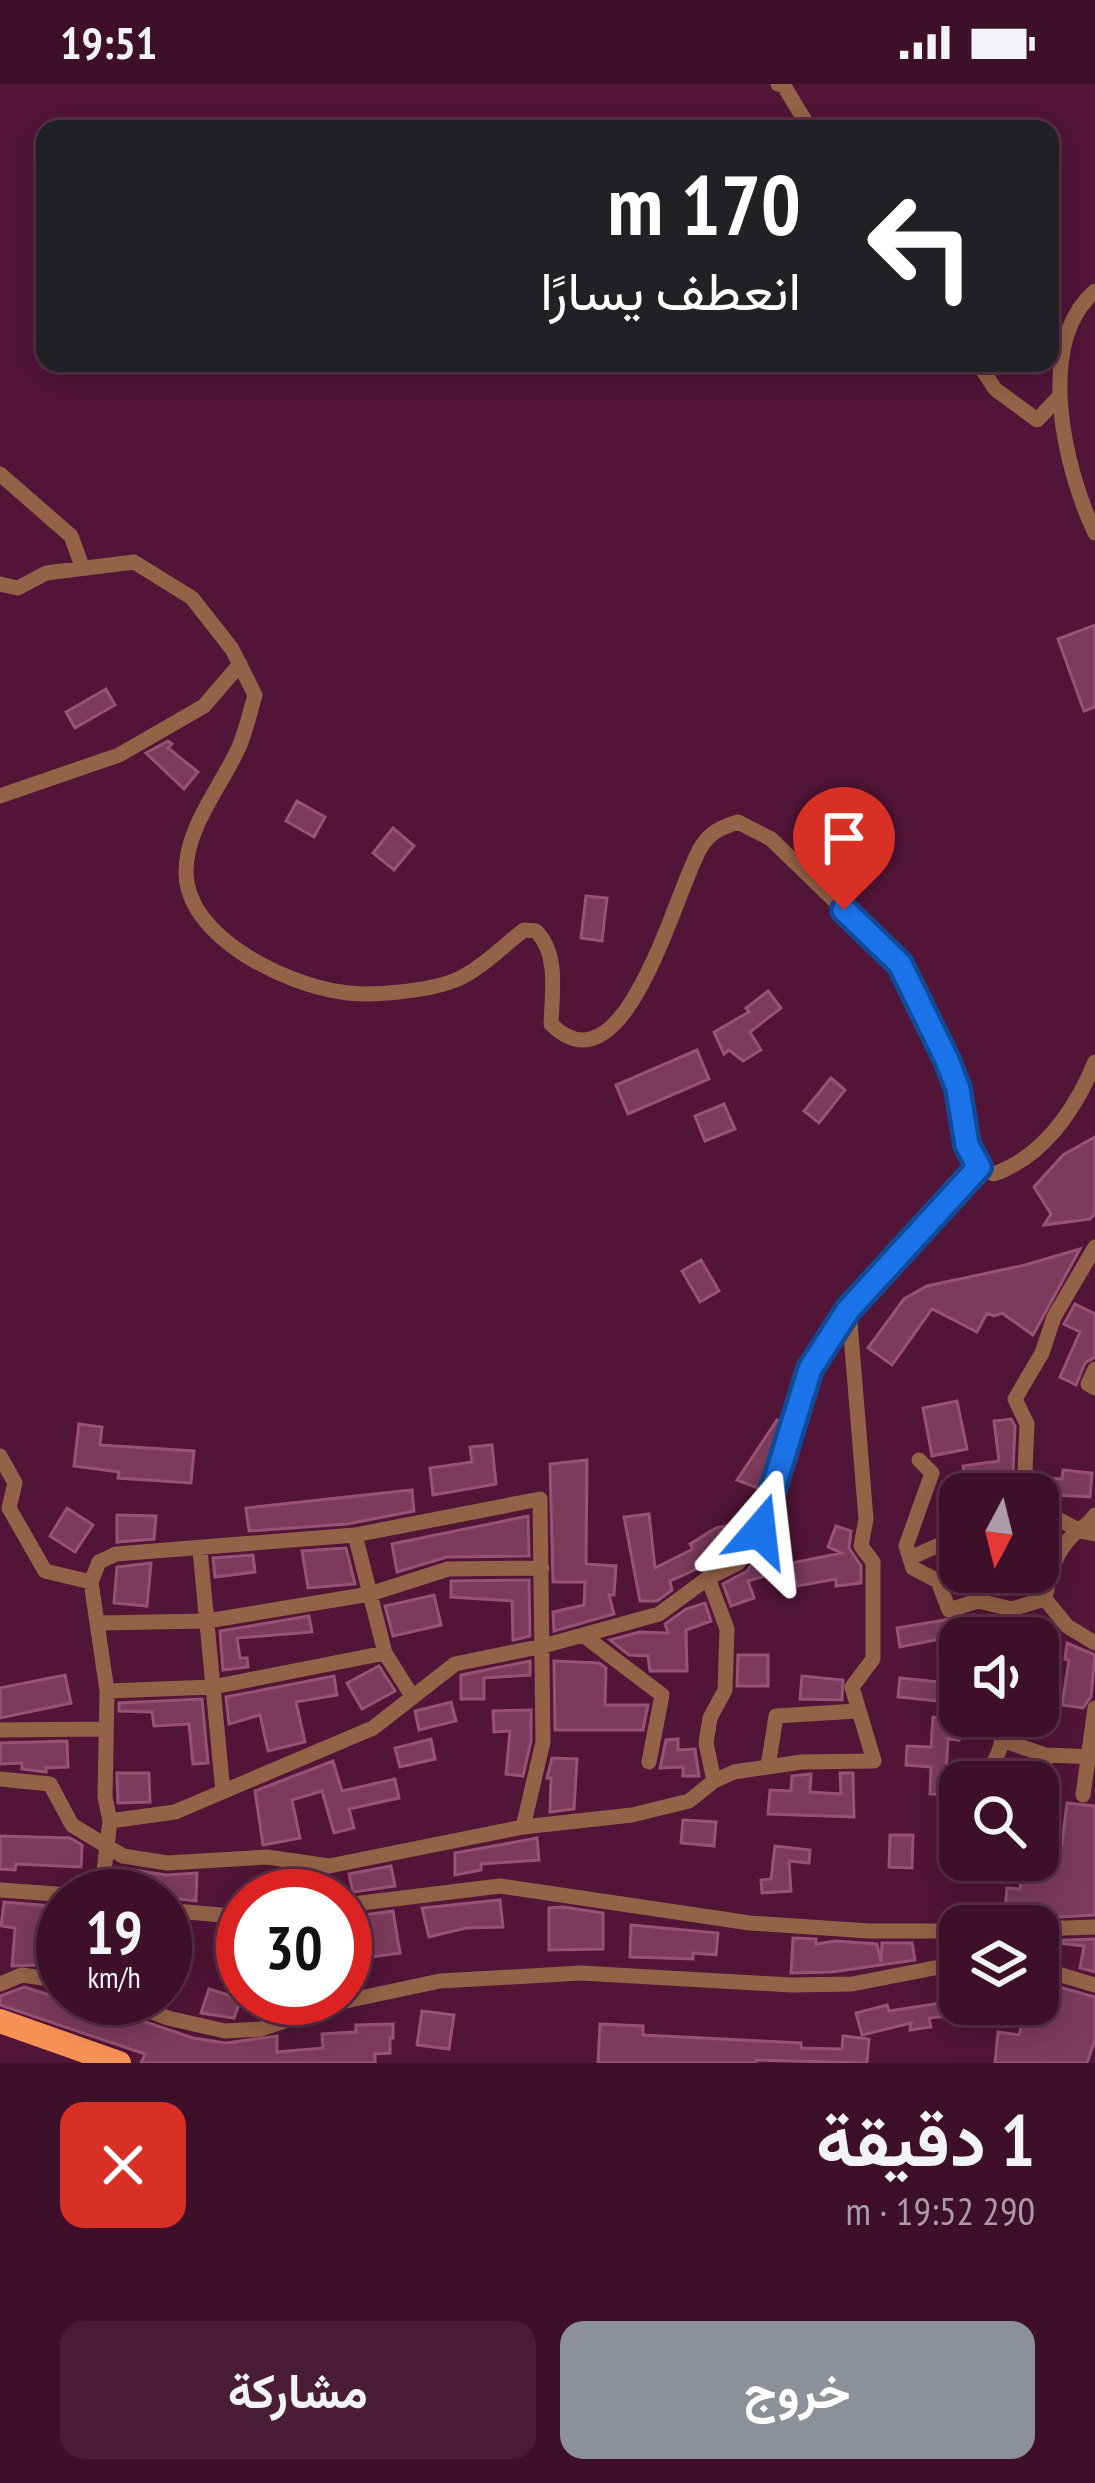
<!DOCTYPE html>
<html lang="ar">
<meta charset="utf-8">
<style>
:root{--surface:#3e0f29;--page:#491d35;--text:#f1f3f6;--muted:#ad9ca8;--line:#572f46;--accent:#8c9099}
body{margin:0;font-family:"PT Sans Narrow",Vazirmatn,sans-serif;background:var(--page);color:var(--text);direction:rtl;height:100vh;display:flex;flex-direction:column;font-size:45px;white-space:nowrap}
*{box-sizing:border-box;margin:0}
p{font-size:39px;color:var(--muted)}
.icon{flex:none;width:66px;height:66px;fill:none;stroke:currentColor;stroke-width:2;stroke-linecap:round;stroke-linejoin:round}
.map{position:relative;height:1979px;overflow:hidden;direction:ltr}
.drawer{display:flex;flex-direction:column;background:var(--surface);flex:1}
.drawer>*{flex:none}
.guide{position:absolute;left:36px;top:36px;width:1023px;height:252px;border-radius:24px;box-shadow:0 6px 30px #0003,0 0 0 3px var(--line);direction:rtl;background:#202124;color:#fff;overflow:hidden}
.needle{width:78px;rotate:187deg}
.controls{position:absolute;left:939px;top:1389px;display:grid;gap:24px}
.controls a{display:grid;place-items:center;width:120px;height:120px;border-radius:24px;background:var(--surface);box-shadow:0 6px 30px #0003,0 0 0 3px var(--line);font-size:60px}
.speed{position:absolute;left:36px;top:1785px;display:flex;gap:24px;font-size:60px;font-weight:700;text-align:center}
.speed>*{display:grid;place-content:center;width:156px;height:156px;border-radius:50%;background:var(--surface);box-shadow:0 6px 30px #0003,0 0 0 3px var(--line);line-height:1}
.speed small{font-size:30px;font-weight:400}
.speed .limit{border:18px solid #d22;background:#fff;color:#111}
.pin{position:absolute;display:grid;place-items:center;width:102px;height:102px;color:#fff;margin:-123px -51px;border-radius:50% 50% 50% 0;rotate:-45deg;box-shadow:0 0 12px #0007}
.pin .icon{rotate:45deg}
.me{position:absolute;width:132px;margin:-66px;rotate:17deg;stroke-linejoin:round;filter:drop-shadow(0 0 9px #0008)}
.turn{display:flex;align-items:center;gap:42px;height:252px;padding:0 60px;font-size:54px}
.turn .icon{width:156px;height:156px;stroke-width:2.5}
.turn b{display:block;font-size:84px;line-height:102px}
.round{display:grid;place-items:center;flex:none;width:126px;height:126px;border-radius:24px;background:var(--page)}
.head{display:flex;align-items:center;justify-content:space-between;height:204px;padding:0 60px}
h1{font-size:72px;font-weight:700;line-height:90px}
.button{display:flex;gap:24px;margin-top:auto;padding:24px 60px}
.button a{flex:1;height:138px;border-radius:24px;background:var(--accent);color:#fff;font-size:48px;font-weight:700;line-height:138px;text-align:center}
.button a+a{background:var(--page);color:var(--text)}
.status{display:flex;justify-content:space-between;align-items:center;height:84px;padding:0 60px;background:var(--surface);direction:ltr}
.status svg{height:33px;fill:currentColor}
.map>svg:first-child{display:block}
.building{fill:#7c3b5c;stroke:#975274;stroke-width:3}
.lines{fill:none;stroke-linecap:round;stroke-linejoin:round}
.minor{stroke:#946347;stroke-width:15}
.primary{stroke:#f69255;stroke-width:24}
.route-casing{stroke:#114b97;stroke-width:30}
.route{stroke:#1a73e8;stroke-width:21}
</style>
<div class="status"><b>19:51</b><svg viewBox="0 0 49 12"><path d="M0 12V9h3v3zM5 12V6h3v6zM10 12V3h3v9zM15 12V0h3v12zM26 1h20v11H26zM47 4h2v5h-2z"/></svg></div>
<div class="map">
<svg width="1095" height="1979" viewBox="0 0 1095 1979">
<rect width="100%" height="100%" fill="#521437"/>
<!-- building -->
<path class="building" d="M1095,541V623L1084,627L1058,555Z
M106,605L115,621L75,644L66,628Z
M168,657L172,660L168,664L198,688L184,705L146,669Z
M297,717L325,733L314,753L286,737Z
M393,744L414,762L394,786L373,769Z
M586,812L607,814L602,857L581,854Z
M768,907L781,924L750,948L761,966L743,977L729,966L724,970L714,948L749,928L746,924Z
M697,966L709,995L628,1030L616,1001Z
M831,994L845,1006L819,1039L804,1027Z
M724,1020L735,1045L705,1057L695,1032Z
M1095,1053V1129L1090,1135L1044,1141L1051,1130L1034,1103L1063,1071Z
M1080,1165L1033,1251L1002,1229L994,1232L987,1229L977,1248L932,1225L892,1281L868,1264L904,1215L927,1202L1025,1181Z
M701,1176L719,1207L700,1218L682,1187Z
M1075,1220L1095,1230V1273L1085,1279L1076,1301L1060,1293L1080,1248L1064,1240Z
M957,1317L967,1365L932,1372L923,1324Z
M1011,1335L1015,1342L1012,1410H968L963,1382L999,1377L994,1337Z
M777,1336L781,1337L760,1405L737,1396Z
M79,1340L102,1343L100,1361L194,1367L191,1399L118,1394L119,1388L74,1382Z
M492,1361L496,1400L433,1411L430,1384L472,1378L470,1363Z
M587,1376L586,1480L616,1482L614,1511H609L614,1530L554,1547L553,1528L584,1521L585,1498H553L550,1380Z
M1063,1386L1092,1389L1090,1413L1036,1410L1037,1393L1062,1395Z
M412,1406L414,1427L347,1440L249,1447L246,1424Z
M67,1424L93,1441L75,1468L50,1452Z
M649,1430L655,1484L693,1465L690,1460L716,1444L747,1437L748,1442L730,1470L670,1497L672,1506L657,1517H640L624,1433Z
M117,1431L156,1432L154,1455L117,1458Z
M528,1432L529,1472L447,1473L397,1488L392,1460Z
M836,1442L851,1447L849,1464L861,1482V1499L836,1502V1495L797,1502L792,1479L842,1469L828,1463Z
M346,1464L355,1500L308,1504L302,1467Z
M763,1464L771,1490L748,1497L754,1514L731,1522L723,1500L747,1487Z
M253,1471L255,1488L215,1493L213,1474Z
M151,1479L147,1522L114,1519L117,1483Z
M529,1496L530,1552L513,1556L512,1517L451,1513V1497Z
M434,1511L441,1541L393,1552L385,1522Z
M705,1519L711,1537L686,1546L687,1587H650L648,1572L629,1571L610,1556L640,1548L668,1549L665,1540L686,1525Z
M974,1531L977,1554L950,1553L900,1563L897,1544Z
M309,1532L312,1548L237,1554L240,1574H247L248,1583L223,1586L220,1547Z
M1067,1559L1095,1571L1091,1613L1083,1624L1062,1621L1069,1576L1065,1575Z
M738,1571H768V1602H737Z
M530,1577V1591L484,1594V1615H461V1591Z
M554,1577L599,1579L606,1584L605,1621H648L643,1646H555Z
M379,1582L395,1607L362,1625L347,1599Z
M65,1591L71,1619L0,1634V1604Z
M334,1592L337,1611L296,1618L305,1658L268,1667L260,1631L229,1640L226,1613Z
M802,1592L843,1596L842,1616L800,1615Z
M900,1594L940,1598L938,1617L898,1613Z
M202,1615L208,1679L193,1680L189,1640L154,1642L152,1628L119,1627V1619Z
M451,1618L456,1637L419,1646L415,1627Z
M531,1626V1657L523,1692L506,1690L510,1647L494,1648L493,1627Z
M969,1632H992L991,1646L959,1648V1656L948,1655L946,1693L960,1699V1711L930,1710L931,1683L906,1681L907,1662L931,1663L933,1633L970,1636Z
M431,1655L435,1675L400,1683L395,1664Z
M678,1655V1666L695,1665L699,1692H683V1683L660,1684L666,1656Z
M67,1657L68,1683L46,1684V1688L22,1685V1679L0,1680V1659Z
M552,1674L577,1675L574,1725L550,1728L551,1694H547Z
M333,1677L342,1707L395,1695L399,1714L349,1725L354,1744L334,1749L322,1707L292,1716L300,1754L263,1761L255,1707Z
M117,1689H149L150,1718L118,1719Z
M840,1689H853L854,1733L768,1730L770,1706L791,1707L792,1692L811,1690L810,1708L841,1710Z
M1067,1719L1095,1722V1831L1024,1835V1828L1005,1826L1007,1804L1020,1805L1021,1796L1036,1789L1038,1757L1062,1760Z
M683,1736L716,1738L714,1762L681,1759Z
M890,1751H913L912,1784L889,1783Z
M0,1752L70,1754L82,1761L81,1783L16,1780L15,1786L0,1785Z
M537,1754L539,1776L481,1780V1786L455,1791V1769Z
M775,1762L810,1766L809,1779L789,1777L791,1807L762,1809L761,1796L771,1795Z
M391,1782L395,1802L353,1808L349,1790Z
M133,1786L166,1791L197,1789L196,1817L132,1809Z
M500,1816L503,1843L466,1844L429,1853L422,1824Z
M4,1818L63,1823V1838L42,1836L39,1881L12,1882L15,1844L1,1842Z
M563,1823L603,1829V1865L549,1866V1824Z
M393,1827L400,1869L363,1874L356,1832Z
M631,1841L718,1849L716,1871L693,1869V1875L630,1873Z
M793,1854L816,1855V1860L835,1857L877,1860L881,1878L882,1859H912L915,1876L832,1888L791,1889Z
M1095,1855V1888L1080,1884L1084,1862L1051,1858L1049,1875L1038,1872V1857Z
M1038,1897L1095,1913V1956L1087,1979H995L998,1948L1019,1951L1027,1920H1038Z
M960,1900V1931L929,1934L931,1943L910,1946L911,1939L862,1951L856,1929L887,1921L889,1927L941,1919L939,1902Z
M24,1903L124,1934L125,1931L193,1954L226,1959L277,1952V1968L323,1964L322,1950L356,1948V1941L393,1940V1954H390V1969L375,1970V1979H141L145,1970L0,1921V1912Z
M209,1905L241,1915L234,1934L201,1929Z
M422,1927L454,1931L449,1965L417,1961Z
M600,1940L643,1942V1951L801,1959V1964L842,1965L843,1952L869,1955L867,1979L756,1976V1979H598Z"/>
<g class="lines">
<!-- minor -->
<path class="minor" d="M778,0L784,2L810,45
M695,45H696
M1095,207C1034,260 1065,386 1095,449
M978,279L995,305L1037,336L1058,314
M0,390L71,452L82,482
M0,500L18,504L46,489L134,478L192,514L232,565L255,611C250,628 246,647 239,663C221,703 186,743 186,788C186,853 285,900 341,908C370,913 431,907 458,895C482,884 504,861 524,846L536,847C559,870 552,909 551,940C626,1015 676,803 701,763C710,748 722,743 738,738L771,755L900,880L936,948L958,1005L967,1061L979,1083L994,1090C1044,1072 1075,1026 1095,978
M0,712L119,671L204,622L240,580
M1095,1285L1088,1300L1095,1304
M0,1372L15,1399L9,1424L45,1487L91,1498L107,1607L105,1713L110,1737L101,1812
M919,1376L932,1389L906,1462L913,1484L938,1497L949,1526L978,1517L1012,1525L1045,1515L1067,1542L1095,1559
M1024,1410L1027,1340L1015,1315L1042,1269L1054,1233L1095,1163
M1038,1424L1080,1447L1095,1450
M355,1451L385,1569L412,1612
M200,1466L223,1708
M910,1474L950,1456L944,1435L960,1430
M708,1494L727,1545L725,1606L710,1634L706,1659L714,1697
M91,1498L99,1478L116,1470L355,1451L540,1415L543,1658L523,1743
M1045,1515C1049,1492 1055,1468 1073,1451C1081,1443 1088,1442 1095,1431
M99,1539L207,1537L370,1510L448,1485L542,1484
M583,1551L662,1611L649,1678
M1001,1554L1012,1525
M107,1607L213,1603L385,1569
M0,1646L105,1645
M1004,1657L1046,1671L1095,1673
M768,1683L776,1632L857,1627
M0,1695L50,1700L72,1741L123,1772L167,1779L267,1773L329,1782L523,1743L632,1731L689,1717L714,1697L734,1688L801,1678L874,1677L852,1603L873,1575V1478L861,1462L866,1435L849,1226
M979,1698C998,1677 1004,1661 1004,1632
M1083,1711L1095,1624
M1038,1726L1046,1671
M110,1737L175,1728L373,1644L455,1580L543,1562L659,1530L708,1494L738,1479L760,1446L810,1285L849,1226L979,1083
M993,1790L1026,1782L1027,1776
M0,1806L84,1812
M345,1821L500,1802L750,1839L869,1847H960
M165,1826L243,1833
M1038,1845L1095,1843
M1038,1884L1095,1901
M0,1900L22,1891L63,1897
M115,1914L168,1934L225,1947L261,1945L341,1918L440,1897L581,1889L791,1901L852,1900L960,1879"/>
<!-- primary -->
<path class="primary" d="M0,1937L119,1979"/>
</g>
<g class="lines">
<defs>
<path id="route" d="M760,1447L810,1285L848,1226L979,1083L967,1061L958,1005L947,976L900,880L844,826"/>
</defs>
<!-- route casing -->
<use href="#route" class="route-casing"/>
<!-- route -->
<use href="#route" class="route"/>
</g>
</svg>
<div class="controls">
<a><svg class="needle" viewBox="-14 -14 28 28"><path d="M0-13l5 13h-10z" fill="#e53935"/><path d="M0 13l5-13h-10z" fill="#ad9ca8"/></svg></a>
<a><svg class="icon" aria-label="sound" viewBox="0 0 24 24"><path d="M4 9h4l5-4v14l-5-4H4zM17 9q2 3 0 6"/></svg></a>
<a><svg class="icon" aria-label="search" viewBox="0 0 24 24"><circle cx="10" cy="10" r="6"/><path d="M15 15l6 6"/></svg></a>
<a><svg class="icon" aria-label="layers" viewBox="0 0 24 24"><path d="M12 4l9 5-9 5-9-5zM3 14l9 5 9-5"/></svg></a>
</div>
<div class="speed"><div>19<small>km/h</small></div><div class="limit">30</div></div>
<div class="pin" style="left:844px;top:826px;background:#d93025"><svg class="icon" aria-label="arrive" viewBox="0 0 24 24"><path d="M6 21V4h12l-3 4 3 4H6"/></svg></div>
<svg class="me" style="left:760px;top:1447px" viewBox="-20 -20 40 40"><path d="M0-17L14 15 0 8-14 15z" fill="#1a73e8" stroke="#fff" stroke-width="4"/></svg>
<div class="guide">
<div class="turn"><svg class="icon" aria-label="left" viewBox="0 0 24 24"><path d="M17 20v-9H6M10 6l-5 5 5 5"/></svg><div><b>170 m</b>انعطف يسارًا</div></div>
</div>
</div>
<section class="drawer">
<div class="head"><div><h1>1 دقيقة</h1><p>290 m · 19:52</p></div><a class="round" style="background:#d93025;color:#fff"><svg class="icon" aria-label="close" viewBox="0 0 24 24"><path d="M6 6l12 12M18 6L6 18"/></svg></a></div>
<div class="button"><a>خروج</a><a>مشاركة</a></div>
</section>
